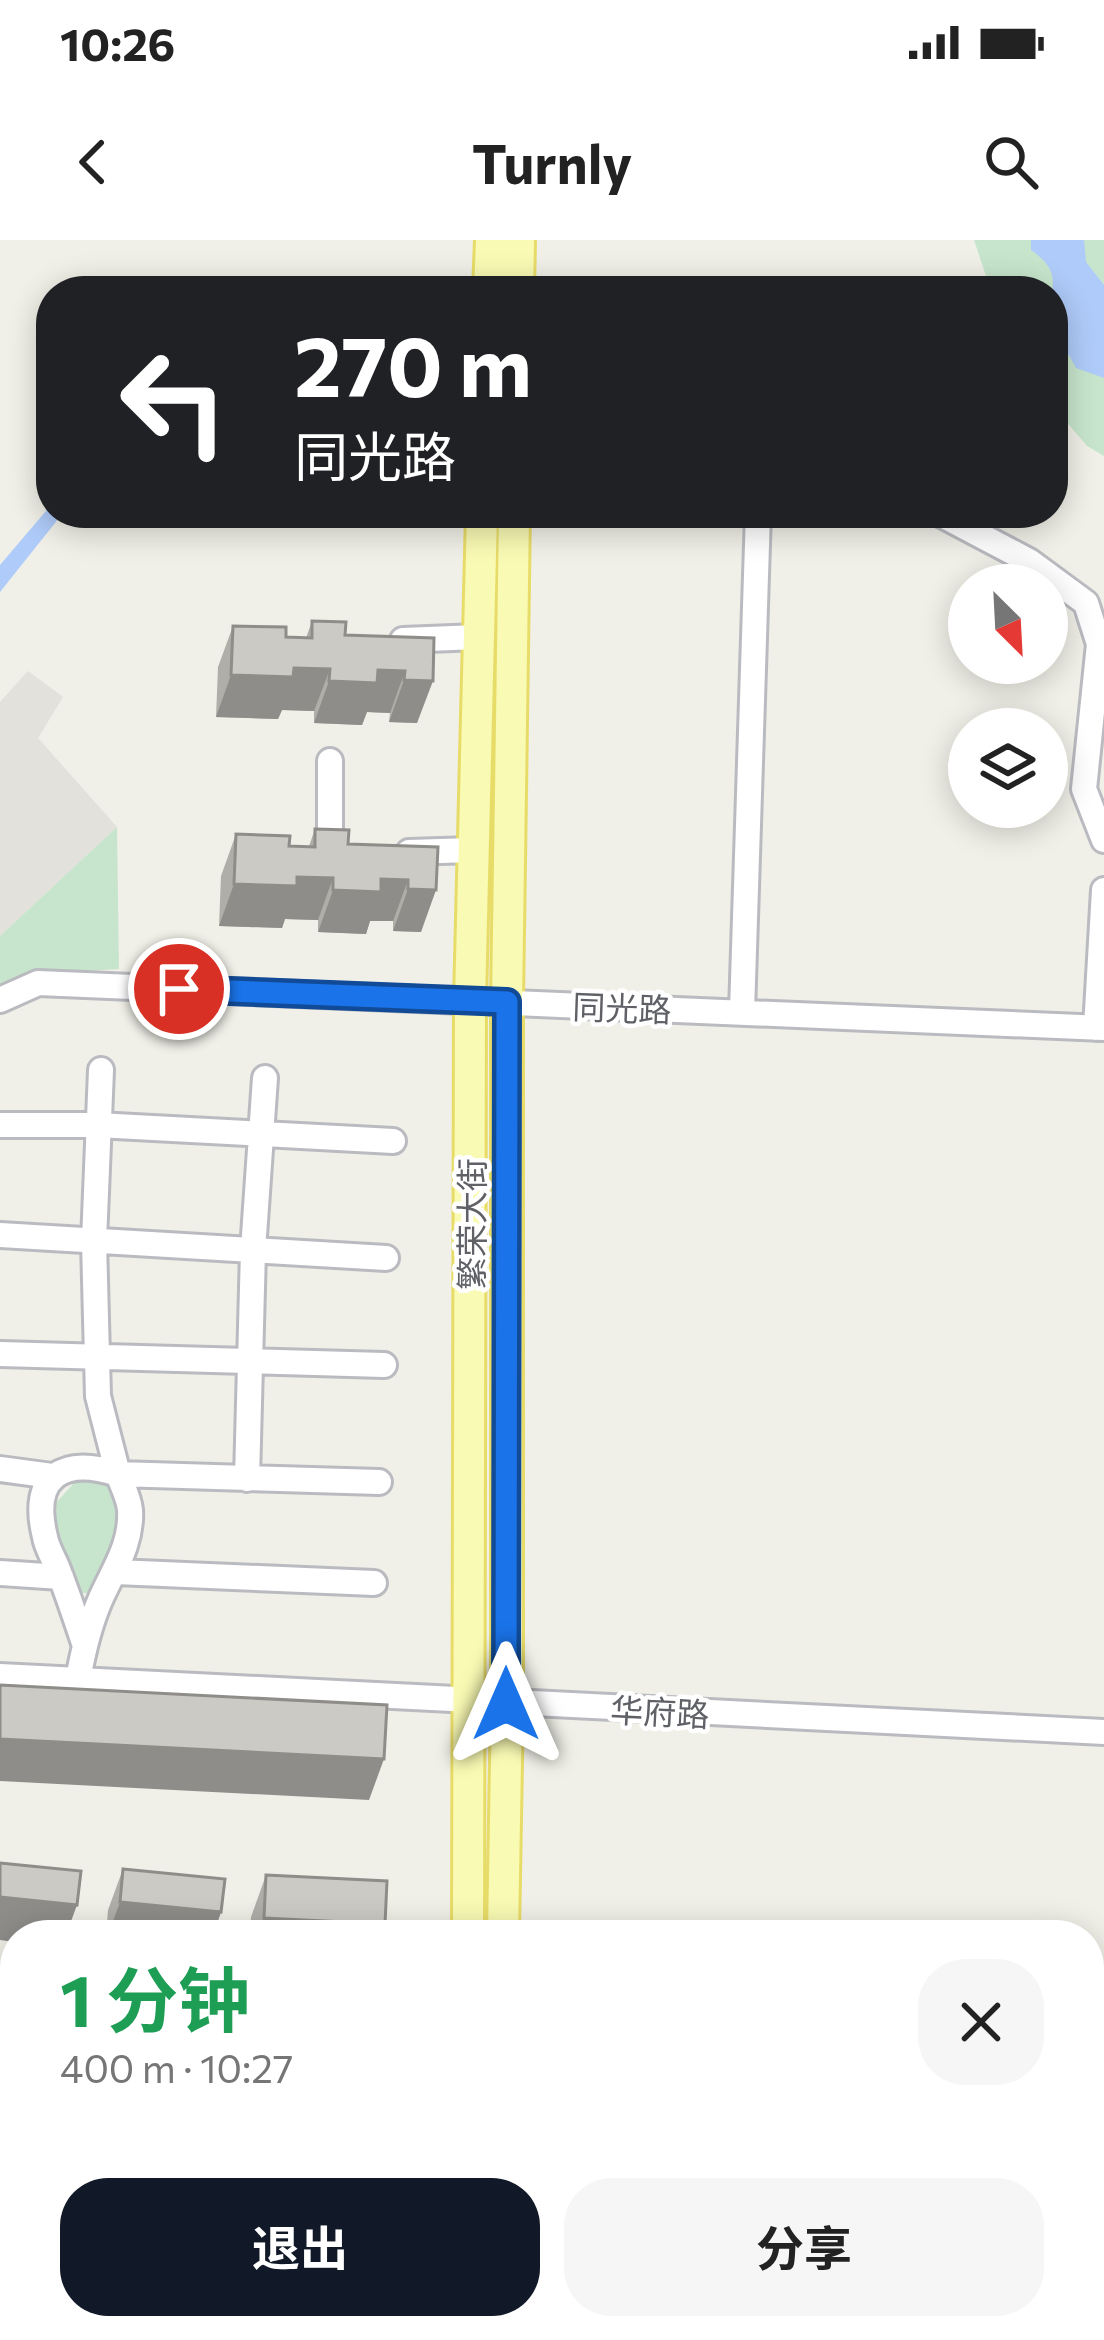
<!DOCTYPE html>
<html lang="zh">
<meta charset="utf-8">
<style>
:root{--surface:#fff;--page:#f6f6f6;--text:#222;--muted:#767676;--accent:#111827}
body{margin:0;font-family:Commissioner,"Noto Sans SC",sans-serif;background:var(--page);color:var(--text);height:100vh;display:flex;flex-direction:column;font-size:45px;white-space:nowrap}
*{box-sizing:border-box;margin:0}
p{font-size:39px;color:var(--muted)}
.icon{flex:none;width:66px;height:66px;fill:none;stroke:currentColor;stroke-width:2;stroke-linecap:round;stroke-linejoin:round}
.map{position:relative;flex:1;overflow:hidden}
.drawer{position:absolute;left:0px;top:1680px;width:1104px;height:420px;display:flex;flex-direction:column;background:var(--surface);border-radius:48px 48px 0 0;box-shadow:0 6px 30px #0003}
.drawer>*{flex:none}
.top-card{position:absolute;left:36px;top:36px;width:1032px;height:252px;border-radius:48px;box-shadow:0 6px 30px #0003;background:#202124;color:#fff;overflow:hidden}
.needle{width:78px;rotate:156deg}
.controls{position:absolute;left:948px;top:324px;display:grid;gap:24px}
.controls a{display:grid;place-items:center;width:120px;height:120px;border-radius:50%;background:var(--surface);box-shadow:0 6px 30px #0003;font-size:60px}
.pin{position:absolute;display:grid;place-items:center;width:102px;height:102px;color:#fff;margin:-51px;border:6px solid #fff;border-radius:50%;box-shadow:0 3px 12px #0007}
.me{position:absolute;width:132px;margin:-66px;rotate:0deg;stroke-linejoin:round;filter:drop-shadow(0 0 9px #0008)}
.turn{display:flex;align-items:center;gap:42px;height:252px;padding:0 60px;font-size:54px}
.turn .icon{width:156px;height:156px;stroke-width:2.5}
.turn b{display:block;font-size:84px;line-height:102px}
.round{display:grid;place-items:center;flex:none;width:126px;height:126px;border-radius:48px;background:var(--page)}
.headline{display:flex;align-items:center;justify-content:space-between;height:204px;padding:0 60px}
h1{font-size:72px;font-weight:700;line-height:90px;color:#1e9e55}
.primary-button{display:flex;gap:24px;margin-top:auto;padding:24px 60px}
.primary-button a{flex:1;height:138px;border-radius:48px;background:var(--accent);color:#fff;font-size:48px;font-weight:700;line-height:138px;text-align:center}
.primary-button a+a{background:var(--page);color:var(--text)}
.status{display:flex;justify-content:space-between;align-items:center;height:84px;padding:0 60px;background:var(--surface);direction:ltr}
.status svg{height:33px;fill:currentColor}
header{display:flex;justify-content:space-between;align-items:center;height:156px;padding:0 60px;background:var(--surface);font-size:54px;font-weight:700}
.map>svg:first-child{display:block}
.industrial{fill:#e2e1dc}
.green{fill:#c7e5cc}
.water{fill:#afcbf9}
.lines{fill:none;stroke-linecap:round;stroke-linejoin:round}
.minor-casing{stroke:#babbc0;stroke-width:30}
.major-casing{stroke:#e8dc69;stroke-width:36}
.minor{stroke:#fff;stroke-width:24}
.major{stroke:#f9fab3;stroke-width:30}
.wall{fill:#afaea9}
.shaded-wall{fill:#8f8d89}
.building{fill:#cccac4;stroke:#8f8d89;stroke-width:3}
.route-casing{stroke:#114b97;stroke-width:30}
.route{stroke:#1a73e8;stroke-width:21}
.labels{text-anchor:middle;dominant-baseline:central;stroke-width:9;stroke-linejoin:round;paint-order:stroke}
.street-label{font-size:33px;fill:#5f6167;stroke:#fff}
</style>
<div class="status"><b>10:26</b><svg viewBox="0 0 49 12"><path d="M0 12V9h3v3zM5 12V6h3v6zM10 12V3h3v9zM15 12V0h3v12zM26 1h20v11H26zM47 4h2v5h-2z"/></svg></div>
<header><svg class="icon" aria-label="back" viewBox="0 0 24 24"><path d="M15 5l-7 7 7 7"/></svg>Turnly<svg class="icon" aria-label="search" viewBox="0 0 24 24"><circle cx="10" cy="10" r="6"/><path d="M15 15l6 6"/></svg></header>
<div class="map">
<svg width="1104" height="2100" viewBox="0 0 1104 2100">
<rect width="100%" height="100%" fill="#f0f0e8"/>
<!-- industrial -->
<path class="industrial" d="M28,431L63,457L38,498L117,587L0,696V462Z"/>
<!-- green -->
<path class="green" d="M974,0H1104V216L1087,206L1053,166V51H991Z
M117,587L119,729L43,734L0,754V696Z
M103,1240L122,1262L114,1305L95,1353H71L56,1298L53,1266L74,1243Z"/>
<!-- water -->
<path class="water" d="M1031,0H1084L1086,22L1104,45V138L1076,128C1069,114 1057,98 1053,83C1045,49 1068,36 1031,10Z
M51,265V273H63L0,352V325Z"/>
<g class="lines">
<defs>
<path id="minor" d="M938,273L1029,321L1086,363L1099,404L1084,549L1104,600
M403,400L478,397
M330,521V613H338
M409,612L472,610
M0,760L38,743L1104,788
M742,772L758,273
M1096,788L1104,650
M101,830L94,1001L98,1156L118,1234L379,1242
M0,885H97L393,901
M0,995L386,1018
M0,1114L384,1125
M0,1229L52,1236
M247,1239L253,1010L265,838
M116,1332L374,1343
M0,1333L61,1337
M0,1436L1104,1492
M78,1440C83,1411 89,1385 101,1358C114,1329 132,1304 130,1270C129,1258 122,1245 118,1234C63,1216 30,1236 45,1297C47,1309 55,1320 59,1332C68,1355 76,1379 84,1403
M0,2056L15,2057
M515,2085L600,2093L753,2100"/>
<path id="major" d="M489,51L491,0
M518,51L519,0
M468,1695L470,760L482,273
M503,1695L507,1464V762L514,273
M464,2100V2085
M495,2100L496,2085"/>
</defs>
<!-- minor casing -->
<use href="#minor" class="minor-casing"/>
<!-- major casing -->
<use href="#major" class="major-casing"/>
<!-- minor -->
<use href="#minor" class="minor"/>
<!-- major -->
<use href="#major" class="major"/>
</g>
<!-- wall -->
<path class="wall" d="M312,381L345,395L434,398L417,483L389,482L390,473L367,472L362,485L314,483V471L282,470L278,479L216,477L218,427L233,386L286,397L306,398Z
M315,589L348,604L438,607L421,692L393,691V681H370L366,694L318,692V680L285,679L282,688L219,686L221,636L236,594L289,606H309Z
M123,1629L221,1672L213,1695H106L108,1670Z
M266,1635L385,1684L381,1695H250L251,1677Z"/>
<!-- shaded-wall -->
<path class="shaded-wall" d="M294,428L330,429L314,471L282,470L278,479L216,477L231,435Z
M378,430L405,431L390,473L367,472L362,485L314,483L329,441Z
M404,440L433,441L417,483L389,482Z
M297,637L333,638L318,680L285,679L282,688L219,686L234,644Z
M381,639L408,640L393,681H370L366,694L318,692L333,650Z
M408,649L436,650L421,692L393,691Z
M0,1499L384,1519L369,1560L0,1541Z
M0,1657L77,1665L66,1695H15V1702L0,1700Z
M120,1662L221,1672L213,1695H108Z
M264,1678L385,1684L381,1695H258Z
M0,1940H15V1982H0Z"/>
<!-- building -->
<path class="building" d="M312,381L346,382L345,395L434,398L433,441L404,440L405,431L378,430L377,443L329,441L330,429L294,428L293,437L231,435L233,386L286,387V397L312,398Z
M315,589L349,590L348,604L438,607L436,650L408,649V640L381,639V652L333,650V638L297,637V646L234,644L236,594L290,596L289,606L315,607Z
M0,1445L387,1465L384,1519L0,1499Z
M0,1623L81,1631L77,1665L0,1657Z
M123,1629L225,1639L221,1672L120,1662Z
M266,1635L387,1641L385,1684L264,1678Z
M0,1891L15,1892V1940H0Z
M0,2067H15V2085H375L374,2100H0Z"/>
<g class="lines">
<defs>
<path id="route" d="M179,749L507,762L506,1464"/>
</defs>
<!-- route casing -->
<use href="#route" class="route-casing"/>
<!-- route -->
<use href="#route" class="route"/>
</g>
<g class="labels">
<!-- street labels -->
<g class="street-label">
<text transform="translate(622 767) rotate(2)">同光路</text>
<text transform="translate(470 984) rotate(-90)">繁荣大街</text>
<text transform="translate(660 1471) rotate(3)">华府路</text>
</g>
</g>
</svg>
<div class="controls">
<a><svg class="needle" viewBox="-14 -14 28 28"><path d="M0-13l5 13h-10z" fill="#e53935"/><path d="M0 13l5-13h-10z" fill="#767676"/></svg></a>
<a><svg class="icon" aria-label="layers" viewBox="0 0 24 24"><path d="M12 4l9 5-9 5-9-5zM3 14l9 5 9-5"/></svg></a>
</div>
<div class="pin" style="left:179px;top:749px;background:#d93025"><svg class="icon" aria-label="arrive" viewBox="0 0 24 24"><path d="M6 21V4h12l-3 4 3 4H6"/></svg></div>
<svg class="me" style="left:506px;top:1464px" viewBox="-20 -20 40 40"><path d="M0-17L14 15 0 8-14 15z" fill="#1a73e8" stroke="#fff" stroke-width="4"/></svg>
<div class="top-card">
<div class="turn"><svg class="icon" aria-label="left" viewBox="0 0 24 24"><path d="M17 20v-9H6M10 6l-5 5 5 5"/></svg><div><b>270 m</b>同光路</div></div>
</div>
<section class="drawer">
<div class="headline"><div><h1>1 分钟</h1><p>400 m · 10:27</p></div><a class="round"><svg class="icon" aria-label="close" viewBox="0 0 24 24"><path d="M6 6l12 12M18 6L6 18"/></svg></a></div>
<div class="primary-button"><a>退出</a><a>分享</a></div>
</section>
</div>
